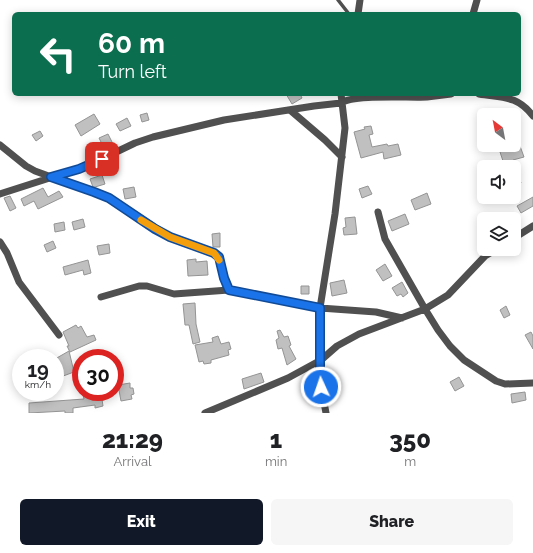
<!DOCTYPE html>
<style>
:root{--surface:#fff;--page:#f6f6f6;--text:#202124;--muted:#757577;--accent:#111827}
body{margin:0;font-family:Raleway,sans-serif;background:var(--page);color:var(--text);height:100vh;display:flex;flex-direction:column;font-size:15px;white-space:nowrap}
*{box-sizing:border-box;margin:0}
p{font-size:13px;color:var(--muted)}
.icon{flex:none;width:22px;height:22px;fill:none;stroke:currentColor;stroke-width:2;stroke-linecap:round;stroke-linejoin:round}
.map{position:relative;height:413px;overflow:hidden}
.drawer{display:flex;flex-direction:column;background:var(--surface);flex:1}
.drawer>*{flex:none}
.hud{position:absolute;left:12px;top:12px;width:509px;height:84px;border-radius:6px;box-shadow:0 2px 10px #0003;background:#0b6e4f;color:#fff;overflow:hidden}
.needle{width:26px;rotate:328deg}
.fabs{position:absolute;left:477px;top:108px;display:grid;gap:8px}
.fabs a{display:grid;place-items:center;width:44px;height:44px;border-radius:6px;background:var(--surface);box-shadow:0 2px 10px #0003;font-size:20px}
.speed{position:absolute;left:12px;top:349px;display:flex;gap:8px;font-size:20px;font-weight:700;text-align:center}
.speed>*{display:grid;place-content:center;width:52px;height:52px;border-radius:50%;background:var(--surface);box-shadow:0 2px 10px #0003;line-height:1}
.speed small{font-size:10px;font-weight:400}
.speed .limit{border:6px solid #d22;background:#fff;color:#111}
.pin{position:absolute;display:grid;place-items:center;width:34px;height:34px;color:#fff;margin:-17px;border-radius:8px;box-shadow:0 2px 6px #0006}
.me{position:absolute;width:44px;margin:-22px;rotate:357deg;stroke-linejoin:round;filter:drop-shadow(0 0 3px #0008)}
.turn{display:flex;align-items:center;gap:14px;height:84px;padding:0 20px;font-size:18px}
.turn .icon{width:52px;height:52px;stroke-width:2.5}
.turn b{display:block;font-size:28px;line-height:34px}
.eta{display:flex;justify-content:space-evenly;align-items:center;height:68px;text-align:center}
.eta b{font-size:24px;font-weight:800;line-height:28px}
.cta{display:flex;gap:8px;margin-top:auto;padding:8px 20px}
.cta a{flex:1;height:46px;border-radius:6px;background:var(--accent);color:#fff;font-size:16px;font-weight:800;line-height:46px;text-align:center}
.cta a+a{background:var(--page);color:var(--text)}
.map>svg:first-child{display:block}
.building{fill:#c0c0c0;stroke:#949494}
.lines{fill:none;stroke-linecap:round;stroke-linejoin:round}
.lane{stroke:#505050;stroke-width:3.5}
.street{stroke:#505050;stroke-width:7}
.route-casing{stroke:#114b97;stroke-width:10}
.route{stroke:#1a73e8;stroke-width:7}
.slow{stroke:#f59e0b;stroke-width:7}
</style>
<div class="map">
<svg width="533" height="413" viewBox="0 0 533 413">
<rect width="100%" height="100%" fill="#fff"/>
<!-- building -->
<path class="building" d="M286,94H300L302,98L292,104Z
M147,113L149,120L142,122L140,115Z
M94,114L100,124L81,136L75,125Z
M127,118L131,126L120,131L116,124Z
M371,126L373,134L369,135L372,147L387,144L388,146L398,144L401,155L384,159L383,152L361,158L354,132L365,129L364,127Z
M40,131L43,136L36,141L32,135Z
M108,134L113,144L104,148L99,138Z
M520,146L524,157L513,160L521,183L514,186V167H505L500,152Z
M102,175L105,184L95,187H93L90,179Z
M368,186L372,194L362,198L359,189Z
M134,187L136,197L125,199L123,189Z
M43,188L48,197L59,191L63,197L38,209L34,201L24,206L21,199Z
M427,193L431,204L415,210L411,200Z
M10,196L16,208L10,211L4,198Z
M533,197V206L521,213L517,206Z
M405,214L409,224L392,231L388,221Z
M355,217L357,234L344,235L343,228L346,227L345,218Z
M83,219L85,227L74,230L72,222Z
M64,222L65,230L55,232L54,224Z
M220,233V247H213L212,234Z
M53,241L56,248L47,252L44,245Z
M109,244L110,253L99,255L97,246Z
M196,259V262L207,261L208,275L188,276L187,260Z
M88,260L91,273L84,275L83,270L65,275L63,267Z
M385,264L392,276L383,281L376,270Z
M344,280L347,293L332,296L330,283Z
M402,282L408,293L403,297L401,294L397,296L392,288Z
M301,286H309V294H301Z
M195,303L196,324L200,342L193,344L189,325H185L183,304Z
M506,306L510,315L504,318L500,310Z
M76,325L78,328L81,326L87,337L94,335L96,340L70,352L67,346H69L63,332Z
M280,330L284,337L288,336L291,345L289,346L296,359L287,365L282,348L278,349L276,340L279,338L277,331Z
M531,332L533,336V349L525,335Z
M218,336L221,344L229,342L231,349L228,350L229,355L211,360V363L204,364L203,361L199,362L195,345L213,342L212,338Z
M69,351L74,372L55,379V372L61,370L55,359Z
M261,373L264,382L244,389L242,379Z
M459,377L464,386L455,391L450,382Z
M130,383V388H133L134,394L131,395L132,399L121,401L118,385Z
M525,392L526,400L512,403L511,394Z
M101,393L103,406L95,408V405L73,408V413H65V411L29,413V403L84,399L83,395Z"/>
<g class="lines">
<!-- lane -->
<path class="lane" d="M338,0L349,14"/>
<!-- street -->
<path class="street" d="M358,14L360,0
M473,14L477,0
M479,94C502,98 517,95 533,116
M290,110L325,140L342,157
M0,145L26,166L35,171L109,198L170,237L214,253C223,261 223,278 229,290L320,308L376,312L402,318
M0,194L87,166L135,143L153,137L224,120L314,106L341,103C353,94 409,98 427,97C435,96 443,95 451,94
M378,212L385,239L425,309L438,330L450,346L464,360L496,381L505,384L533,383
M514,238L533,226
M0,242L7,253L19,282L59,335
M101,297L139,286H147L174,294L229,290
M205,413L288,378L321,360L337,346L359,334L425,309L448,295L485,256L497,249
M326,413L319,376L320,308L335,214L345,128L341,94"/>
</g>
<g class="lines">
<defs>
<path id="route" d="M102,159L79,169L51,177L94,192L109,198L155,229L170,237L214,253L219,257L224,278L229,290L320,308V376L321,387"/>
</defs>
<!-- route casing -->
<use href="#route" class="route-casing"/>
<!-- route -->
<use href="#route" class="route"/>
<!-- slow -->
<path class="slow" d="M141,220L170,237L214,253L219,260"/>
</g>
</svg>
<div class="fabs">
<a><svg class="needle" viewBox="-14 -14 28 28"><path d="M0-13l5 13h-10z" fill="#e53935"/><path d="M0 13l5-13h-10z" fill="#757577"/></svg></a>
<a><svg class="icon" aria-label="sound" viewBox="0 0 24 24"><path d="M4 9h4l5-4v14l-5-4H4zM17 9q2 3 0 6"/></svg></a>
<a><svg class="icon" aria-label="layers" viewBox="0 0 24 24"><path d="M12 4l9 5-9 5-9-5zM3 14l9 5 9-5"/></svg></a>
</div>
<div class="speed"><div>19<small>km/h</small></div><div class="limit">30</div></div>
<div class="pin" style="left:102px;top:159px;background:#d93025"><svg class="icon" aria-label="arrive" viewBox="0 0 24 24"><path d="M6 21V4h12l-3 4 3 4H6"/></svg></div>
<svg class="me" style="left:321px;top:387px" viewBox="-20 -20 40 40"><circle r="17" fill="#1a73e8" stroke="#fff" stroke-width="3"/><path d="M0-11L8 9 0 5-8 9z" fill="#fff"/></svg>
<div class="hud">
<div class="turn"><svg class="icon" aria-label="left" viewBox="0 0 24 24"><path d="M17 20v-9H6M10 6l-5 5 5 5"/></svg><div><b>60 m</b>Turn left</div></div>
</div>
</div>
<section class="drawer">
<div class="eta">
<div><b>21:29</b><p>Arrival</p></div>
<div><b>1</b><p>min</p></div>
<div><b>350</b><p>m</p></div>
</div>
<div class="cta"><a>Exit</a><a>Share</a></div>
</section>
